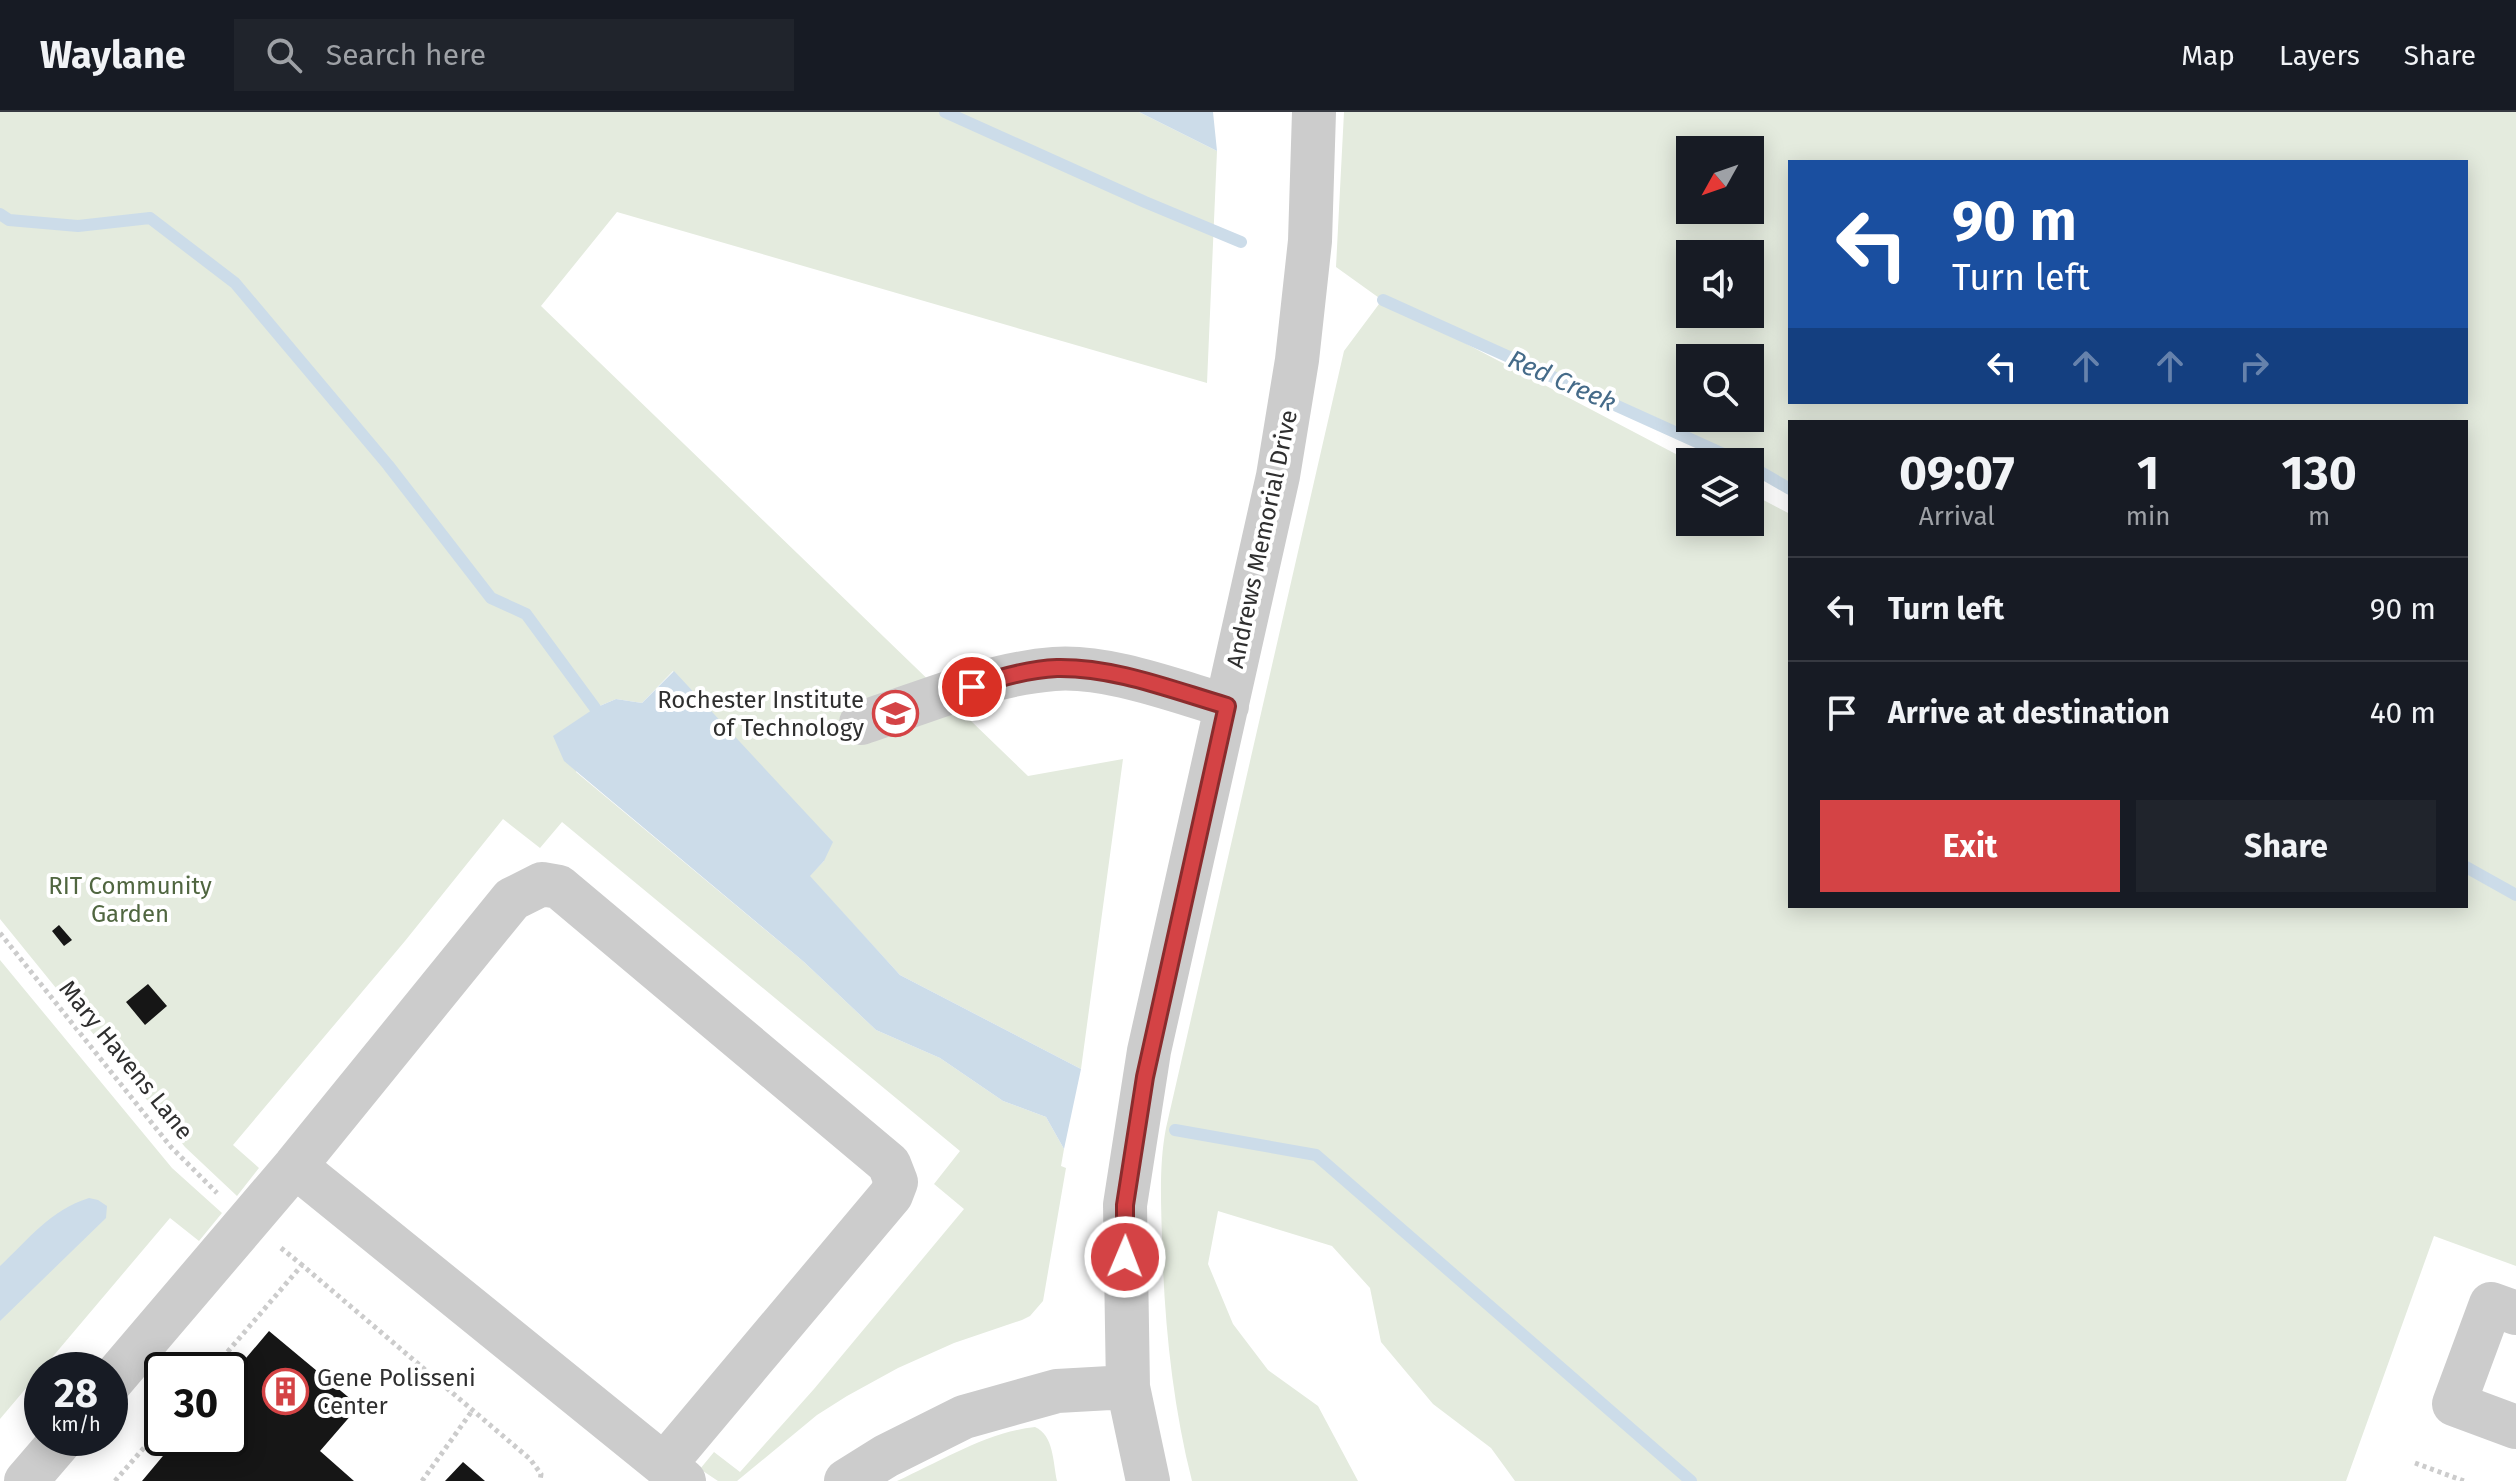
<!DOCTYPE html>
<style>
:root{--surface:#171b24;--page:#20242c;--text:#f1f3f6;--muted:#9ea1a6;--line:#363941;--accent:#d44345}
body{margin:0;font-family:"Fira Sans",sans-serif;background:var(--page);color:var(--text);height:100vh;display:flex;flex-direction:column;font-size:30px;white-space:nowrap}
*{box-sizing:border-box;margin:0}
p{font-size:26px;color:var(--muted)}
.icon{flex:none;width:44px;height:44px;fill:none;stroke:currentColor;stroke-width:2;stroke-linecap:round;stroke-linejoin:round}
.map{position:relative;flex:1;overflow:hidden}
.details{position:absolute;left:1788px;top:308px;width:680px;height:488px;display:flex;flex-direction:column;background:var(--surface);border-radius:0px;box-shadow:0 4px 20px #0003}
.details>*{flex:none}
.guide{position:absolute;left:1788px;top:48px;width:680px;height:244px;border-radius:0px;box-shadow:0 4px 20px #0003;background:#1a4fa0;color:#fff;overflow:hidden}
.needle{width:52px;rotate:230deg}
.fabs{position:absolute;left:1676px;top:24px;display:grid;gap:16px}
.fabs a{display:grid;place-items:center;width:88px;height:88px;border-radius:0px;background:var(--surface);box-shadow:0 4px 20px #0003;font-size:40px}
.speed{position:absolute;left:24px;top:1240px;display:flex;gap:16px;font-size:40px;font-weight:700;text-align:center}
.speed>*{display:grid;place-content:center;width:104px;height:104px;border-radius:50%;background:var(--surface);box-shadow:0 4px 20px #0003;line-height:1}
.speed small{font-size:20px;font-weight:400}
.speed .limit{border:4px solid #111;border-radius:12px;background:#fff;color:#111}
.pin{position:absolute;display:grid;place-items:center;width:68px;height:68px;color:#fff;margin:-34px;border:4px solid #fff;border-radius:50%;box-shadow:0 2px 8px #0007}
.me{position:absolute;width:88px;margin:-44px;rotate:1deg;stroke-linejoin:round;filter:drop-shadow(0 0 6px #0008)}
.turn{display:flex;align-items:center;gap:28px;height:168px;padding:0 32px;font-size:36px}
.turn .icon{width:104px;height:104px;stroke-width:2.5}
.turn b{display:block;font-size:56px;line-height:68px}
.lanes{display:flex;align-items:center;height:76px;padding:0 32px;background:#0003;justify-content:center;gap:40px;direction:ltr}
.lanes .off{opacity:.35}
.eta{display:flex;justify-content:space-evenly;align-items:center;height:136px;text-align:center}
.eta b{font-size:48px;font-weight:700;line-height:56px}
.button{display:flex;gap:16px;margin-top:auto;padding:16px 32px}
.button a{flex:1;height:92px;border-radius:0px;background:var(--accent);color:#fff;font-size:32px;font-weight:700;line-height:92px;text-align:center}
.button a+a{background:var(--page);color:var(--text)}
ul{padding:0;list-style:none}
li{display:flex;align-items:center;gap:24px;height:104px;padding:0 32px;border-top:2px solid var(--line)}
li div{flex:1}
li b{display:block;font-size:30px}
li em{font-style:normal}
header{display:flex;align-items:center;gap:48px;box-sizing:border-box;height:112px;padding:0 40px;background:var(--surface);border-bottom:2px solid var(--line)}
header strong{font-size:38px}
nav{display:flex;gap:44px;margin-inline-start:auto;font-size:28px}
.search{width:560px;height:72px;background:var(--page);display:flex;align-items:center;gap:20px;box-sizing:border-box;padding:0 28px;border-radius:0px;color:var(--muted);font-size:30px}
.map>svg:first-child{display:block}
.green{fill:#e4ebde;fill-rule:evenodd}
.water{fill:#ccdce9}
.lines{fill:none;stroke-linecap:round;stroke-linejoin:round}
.stream{stroke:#ccdce9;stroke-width:12}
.building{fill:#161616}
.path{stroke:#ccc;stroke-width:5;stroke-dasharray:4 4;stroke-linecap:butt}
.minor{stroke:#ccc;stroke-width:44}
.route-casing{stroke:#8a2c2d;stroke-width:20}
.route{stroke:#d44345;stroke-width:14}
.labels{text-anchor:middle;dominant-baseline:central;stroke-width:8;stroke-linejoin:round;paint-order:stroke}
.street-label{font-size:24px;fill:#2f2f2f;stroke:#fff}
.poi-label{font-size:24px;fill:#2f2f2f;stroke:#fff;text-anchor:end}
.park-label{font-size:24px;fill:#506640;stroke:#fff}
.water-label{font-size:26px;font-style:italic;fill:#456b89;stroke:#fff}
</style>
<header>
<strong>Waylane</strong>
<div class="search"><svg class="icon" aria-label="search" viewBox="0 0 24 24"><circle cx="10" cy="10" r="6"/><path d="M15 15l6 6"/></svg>Search here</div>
<nav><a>Map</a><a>Layers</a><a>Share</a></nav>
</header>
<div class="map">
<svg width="2516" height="1369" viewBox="0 0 2516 1369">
<rect width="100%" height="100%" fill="#fff"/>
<!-- green -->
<path class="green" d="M0,0H1139L1217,39L1207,271L617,100L541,194L1028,664L1123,647L1081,957L900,863L809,764L824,749L673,559L642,591L616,587L595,596L576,660L804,850L876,918L940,946L1003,989L1046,1005L1064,1037L1061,1054L1066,1056L1043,1189L1030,1204L1022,1208L954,1231L898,1256L847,1284L817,1303L737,1369H718L700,1357L714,1340L740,1360L814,1277L964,1097L934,1072L960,1039L562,710L540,736L503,707L405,829L233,1033L259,1056L237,1084L185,1035L0,807Z
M1344,0H2516V1154L2434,1124L2346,1369H1515L1491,1336L1433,1292L1381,1230L1370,1176L1332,1134L1218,1099L1208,1152L1233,1212L1268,1258L1318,1294L1358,1369H1192C1172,1290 1164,1207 1162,1126C1161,1089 1159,1052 1166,1016L1344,239L1382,188L1336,155ZM1690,38H1750V98H1690ZM1790,50H2466V290H1790ZM1690,142H1750V202H1690ZM1400,197L1741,350H1750V354L1790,377V310H2466V755L2492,771L2466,758V794H1790V402L1750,381V410H1690L1691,350ZM1690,246H1750V306H1690Z
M0,848L172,1056L222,1101L199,1129L170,1106L0,1307Z
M1035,1315C1054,1323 1053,1351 1057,1369H897C941,1349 987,1320 1035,1315Z"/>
<!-- water -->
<path class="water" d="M1139,0H1213L1217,39Z
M674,559L833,730L824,749L810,764L900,863L1081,957L1064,1037L1046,1005L1003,989L940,946L876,918L804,850L564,649L553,624L595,596L616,587L642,591Z
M89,1086L98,1088L107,1094L106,1106L0,1209V1154C29,1127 50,1098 89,1086Z"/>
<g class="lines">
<!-- stream -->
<path class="stream" d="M945,0L1145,90L1241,130
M0,102L9,108L78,114L150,106L235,171L388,353L491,486L526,502L595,596
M1383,188L1741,350
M1750,354L1790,377
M2466,755L2516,783
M1175,1018L1316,1043L1691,1369"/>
</g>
<!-- building -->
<path class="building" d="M59,813L72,828L64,834L52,819Z
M148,872L167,894L145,913L126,890Z
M269,1219L359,1294L320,1339L354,1369H142L178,1326H230V1265Z
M463,1350L485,1369H445Z"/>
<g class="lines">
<!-- path -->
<path class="path" d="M0,821L171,1035L217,1081
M281,1136L302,1153
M212,1258L302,1153L530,1347L541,1362L540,1369
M2415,1351L2464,1369
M115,1369L162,1315
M422,1369L472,1299"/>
<!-- minor -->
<path class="minor" d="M861,611C923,591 988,562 1054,557C1108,553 1175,579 1227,594
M295,1054L684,1369
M2516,1201L2491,1192L2454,1292L2516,1315
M110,1271L295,1054L512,787L542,772L559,775L889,1052L896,1070L891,1083L664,1353
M26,1369L63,1326
M846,1369L886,1344L964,1305L1057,1279L1128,1275
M1148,1369L1128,1275L1125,1093L1149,939L1278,364L1297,248L1310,129L1314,0"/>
</g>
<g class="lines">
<defs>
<path id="route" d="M972,575C998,566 1029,557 1057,556C1115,555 1172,578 1227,594L1145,965L1125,1093V1145"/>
</defs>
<!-- route casing -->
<use href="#route" class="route-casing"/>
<!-- route -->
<use href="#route" class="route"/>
</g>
<!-- icons -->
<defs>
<symbol id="university-ring" viewBox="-11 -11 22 22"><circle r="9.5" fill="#fff" stroke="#d44345" stroke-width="1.5"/><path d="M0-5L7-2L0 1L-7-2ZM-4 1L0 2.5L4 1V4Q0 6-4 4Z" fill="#d44345"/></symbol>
<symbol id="building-ring" viewBox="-11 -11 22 22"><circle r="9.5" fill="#fff" stroke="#d44345" stroke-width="1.5"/><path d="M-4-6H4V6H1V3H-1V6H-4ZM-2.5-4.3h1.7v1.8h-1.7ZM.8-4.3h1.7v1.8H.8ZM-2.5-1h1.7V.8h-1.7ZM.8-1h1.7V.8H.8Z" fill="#d44345"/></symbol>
</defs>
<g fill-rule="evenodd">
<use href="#university-ring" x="870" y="576" width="51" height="51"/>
<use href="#building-ring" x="260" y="1254" width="51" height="51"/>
</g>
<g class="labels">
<!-- street labels -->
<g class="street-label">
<text transform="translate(1262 427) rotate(-78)">Andrews Memorial Drive</text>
<text transform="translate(126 948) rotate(51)">Mary Havens Lane</text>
</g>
<!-- poi labels -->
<g class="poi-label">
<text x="864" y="588">Rochester Institute<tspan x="864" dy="28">of Technology</tspan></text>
<text x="317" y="1266" text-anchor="start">Gene Polisseni<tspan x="317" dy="28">Center</tspan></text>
</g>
<!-- park labels -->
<g class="park-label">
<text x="130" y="774">RIT Community<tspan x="130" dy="28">Garden</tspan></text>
</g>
<!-- water labels -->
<g class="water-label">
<text transform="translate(1562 269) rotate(24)">Red Creek</text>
</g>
</g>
</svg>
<div class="fabs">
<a><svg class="needle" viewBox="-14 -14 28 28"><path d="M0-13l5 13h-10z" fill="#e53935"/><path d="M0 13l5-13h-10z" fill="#9ea1a6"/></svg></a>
<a><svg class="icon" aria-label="sound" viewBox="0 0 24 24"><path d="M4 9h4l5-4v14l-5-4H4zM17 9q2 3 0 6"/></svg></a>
<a><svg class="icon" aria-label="search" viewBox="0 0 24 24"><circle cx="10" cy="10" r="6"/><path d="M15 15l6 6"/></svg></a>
<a><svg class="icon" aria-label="layers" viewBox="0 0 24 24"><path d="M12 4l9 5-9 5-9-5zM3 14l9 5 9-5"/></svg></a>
</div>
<div class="speed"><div>28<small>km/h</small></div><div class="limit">30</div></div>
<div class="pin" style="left:972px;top:575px;background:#d93025"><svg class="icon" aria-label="arrive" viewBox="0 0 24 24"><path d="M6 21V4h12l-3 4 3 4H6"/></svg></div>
<svg class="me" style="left:1125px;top:1145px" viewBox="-20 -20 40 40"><circle r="17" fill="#d44345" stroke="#fff" stroke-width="3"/><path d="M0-11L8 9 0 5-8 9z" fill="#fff"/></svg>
<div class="guide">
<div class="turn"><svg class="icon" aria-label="left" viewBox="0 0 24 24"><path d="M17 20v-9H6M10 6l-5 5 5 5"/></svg><div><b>90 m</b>Turn left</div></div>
<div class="lanes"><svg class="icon" aria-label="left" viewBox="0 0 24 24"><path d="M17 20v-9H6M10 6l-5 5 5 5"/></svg><svg class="icon off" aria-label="ahead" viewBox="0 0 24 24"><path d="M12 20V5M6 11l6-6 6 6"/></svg><svg class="icon off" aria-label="ahead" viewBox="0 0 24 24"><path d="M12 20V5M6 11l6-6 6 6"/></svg><svg class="icon off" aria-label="right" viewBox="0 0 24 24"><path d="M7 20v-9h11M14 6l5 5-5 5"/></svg></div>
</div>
<section class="details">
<div class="eta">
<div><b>09:07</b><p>Arrival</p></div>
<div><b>1</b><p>min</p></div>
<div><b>130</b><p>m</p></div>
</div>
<ul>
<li><svg class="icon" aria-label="left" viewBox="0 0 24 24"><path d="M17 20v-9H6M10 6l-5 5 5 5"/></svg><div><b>Turn left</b></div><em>90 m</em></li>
<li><svg class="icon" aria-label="arrive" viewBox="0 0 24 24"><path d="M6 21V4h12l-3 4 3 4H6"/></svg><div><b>Arrive at destination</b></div><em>40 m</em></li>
</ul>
<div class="button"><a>Exit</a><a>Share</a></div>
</section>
</div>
